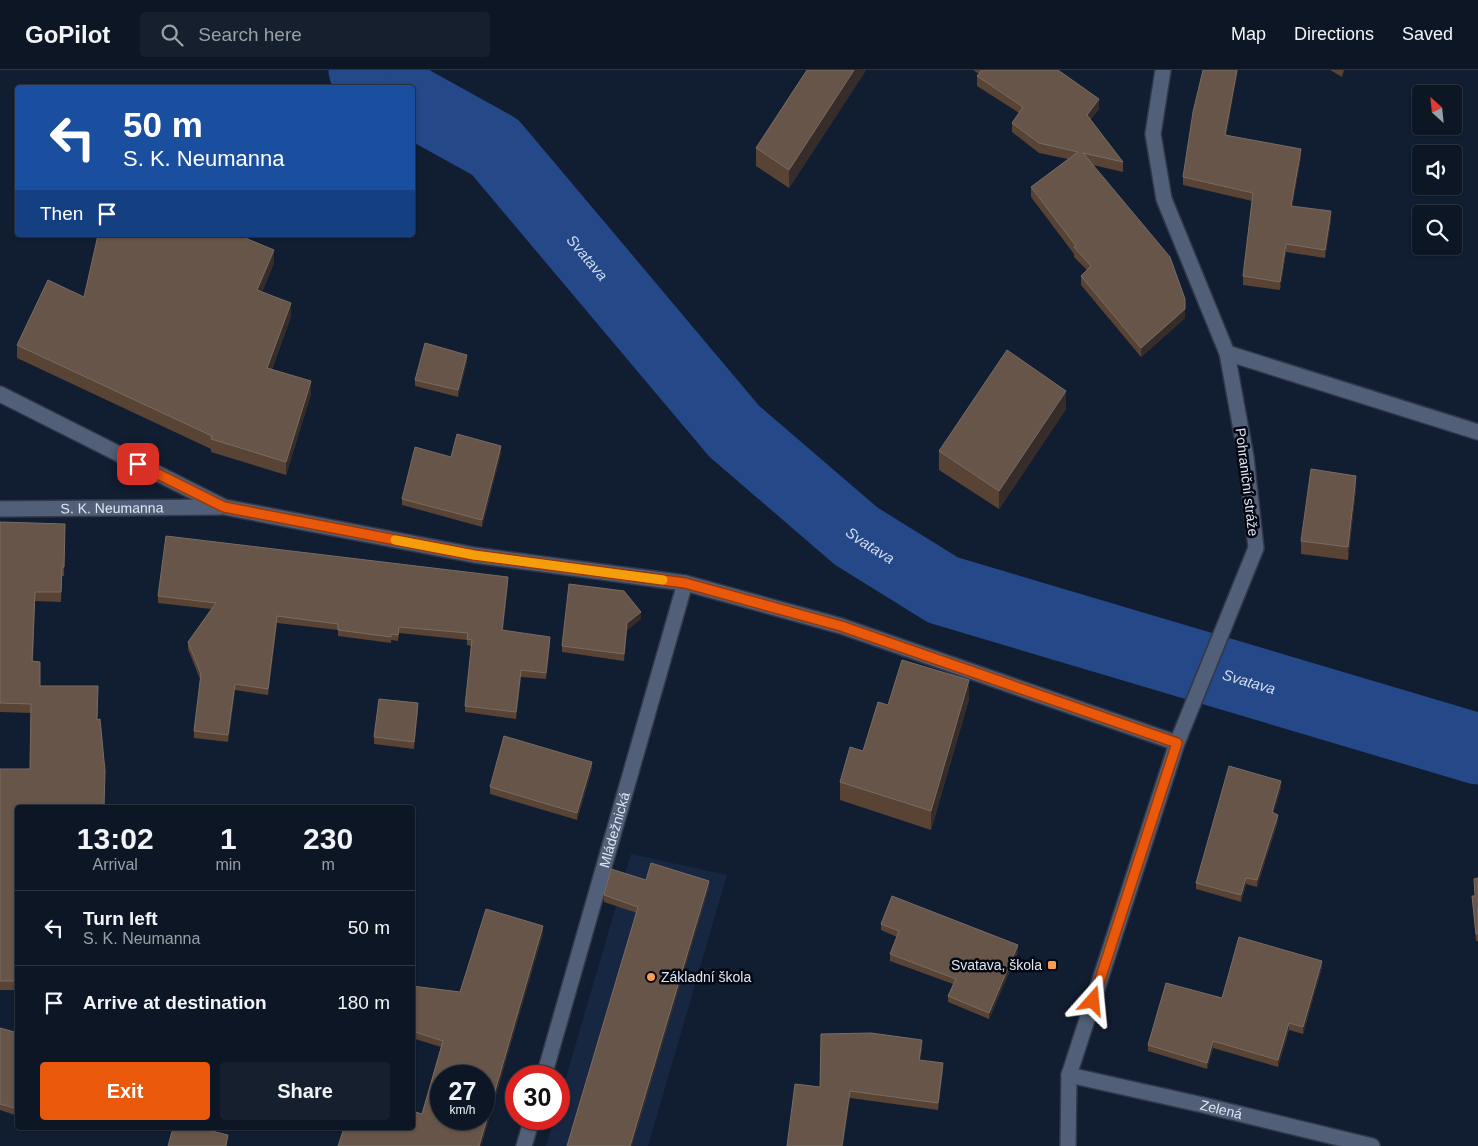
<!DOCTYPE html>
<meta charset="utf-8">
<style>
:root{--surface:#0d1625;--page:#161f2d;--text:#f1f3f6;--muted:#9a9fa7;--line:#2d3542;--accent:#ea580c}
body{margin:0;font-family:Helvetica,sans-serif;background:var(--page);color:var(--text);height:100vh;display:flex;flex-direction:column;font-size:19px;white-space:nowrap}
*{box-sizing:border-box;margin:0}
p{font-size:16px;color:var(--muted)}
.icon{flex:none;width:28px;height:28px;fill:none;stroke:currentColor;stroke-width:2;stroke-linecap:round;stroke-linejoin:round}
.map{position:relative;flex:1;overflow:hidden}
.sheet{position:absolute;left:15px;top:735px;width:400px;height:325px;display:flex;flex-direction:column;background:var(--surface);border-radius:5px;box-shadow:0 1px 4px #0004,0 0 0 1px var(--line)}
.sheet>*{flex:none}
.banner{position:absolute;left:15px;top:15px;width:400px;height:152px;border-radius:5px;box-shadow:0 1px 4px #0004,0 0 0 1px var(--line);background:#1a4fa0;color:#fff;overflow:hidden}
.needle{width:32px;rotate:333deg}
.fabs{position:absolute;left:1412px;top:15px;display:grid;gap:10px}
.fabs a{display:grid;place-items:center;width:50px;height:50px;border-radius:5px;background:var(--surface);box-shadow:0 1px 4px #0004,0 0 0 1px var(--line);font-size:25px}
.speed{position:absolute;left:430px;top:995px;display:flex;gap:10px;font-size:25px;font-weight:700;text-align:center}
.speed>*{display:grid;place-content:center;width:65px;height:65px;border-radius:50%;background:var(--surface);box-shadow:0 1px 4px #0004,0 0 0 1px var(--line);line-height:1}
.speed small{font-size:12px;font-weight:400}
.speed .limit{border:8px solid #d22;background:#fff;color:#111}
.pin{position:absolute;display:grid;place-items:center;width:42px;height:42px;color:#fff;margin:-21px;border-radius:10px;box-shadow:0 2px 8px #0006}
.me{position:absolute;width:55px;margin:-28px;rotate:18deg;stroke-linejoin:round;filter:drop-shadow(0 0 4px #0008)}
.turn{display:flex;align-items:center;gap:18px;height:105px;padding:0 25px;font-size:22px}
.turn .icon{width:65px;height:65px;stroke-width:2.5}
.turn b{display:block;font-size:35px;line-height:42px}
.then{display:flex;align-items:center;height:48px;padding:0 25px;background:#0003;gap:10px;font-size:19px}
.eta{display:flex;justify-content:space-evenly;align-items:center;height:85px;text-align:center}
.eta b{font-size:30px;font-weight:800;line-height:35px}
.button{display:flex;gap:10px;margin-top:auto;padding:10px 25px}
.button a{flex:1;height:58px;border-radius:5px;background:var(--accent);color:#fff;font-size:20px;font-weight:800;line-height:58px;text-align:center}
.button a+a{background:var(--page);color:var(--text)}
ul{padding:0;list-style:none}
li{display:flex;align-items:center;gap:15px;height:75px;padding:0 25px;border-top:1px solid var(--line)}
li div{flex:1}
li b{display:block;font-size:19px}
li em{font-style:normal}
header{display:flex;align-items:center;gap:30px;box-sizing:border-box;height:70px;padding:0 25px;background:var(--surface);border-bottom:1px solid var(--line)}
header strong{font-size:24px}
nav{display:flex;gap:28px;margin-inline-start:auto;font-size:18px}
.search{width:350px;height:45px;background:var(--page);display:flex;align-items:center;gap:12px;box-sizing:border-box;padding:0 18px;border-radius:5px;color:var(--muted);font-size:19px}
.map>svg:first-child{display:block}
.built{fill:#182741}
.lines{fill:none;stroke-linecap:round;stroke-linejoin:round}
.stream{stroke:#254888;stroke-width:11}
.river{stroke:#254888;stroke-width:71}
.street-casing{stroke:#323749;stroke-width:18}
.street{stroke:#516078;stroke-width:15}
.wall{fill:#584334}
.shaded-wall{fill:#362d2a}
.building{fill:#665548;stroke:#796c63;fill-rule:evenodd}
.route-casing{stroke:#983908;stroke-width:12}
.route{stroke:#ea580c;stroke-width:9}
.slow{stroke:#f59e0b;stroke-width:9}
.poi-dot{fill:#fb9e50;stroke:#040710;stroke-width:2}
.labels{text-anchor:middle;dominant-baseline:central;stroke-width:5;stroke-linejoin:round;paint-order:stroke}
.street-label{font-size:14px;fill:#dee6f5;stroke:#040710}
.poi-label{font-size:14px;fill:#dee6f5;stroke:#040710;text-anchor:end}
.water-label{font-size:15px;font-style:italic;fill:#d2ddf0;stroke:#040710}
</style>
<header>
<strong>GoPilot</strong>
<div class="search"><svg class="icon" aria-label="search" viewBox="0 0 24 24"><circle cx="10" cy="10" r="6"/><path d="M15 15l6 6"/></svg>Search here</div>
<nav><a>Map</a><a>Directions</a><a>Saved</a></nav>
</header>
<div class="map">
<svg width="1478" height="1076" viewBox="0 0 1478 1076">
<rect width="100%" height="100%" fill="#111d31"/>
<!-- built -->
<path class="built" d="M631,784L727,805L648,1076H546L554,1049H559V1032Z"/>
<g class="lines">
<!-- stream -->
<path class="stream" d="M391,18L395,0"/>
<!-- river -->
<g class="river">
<path d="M364,0L376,3L389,18"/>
<path id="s1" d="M412,31L495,77L734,361L856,466L943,520L1478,679"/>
</g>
<defs>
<g id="street">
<path d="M1227,283L1478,362"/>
<path d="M0,324L224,437L474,485L685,513L841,556L1177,673"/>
<path id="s2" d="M0,439L220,437"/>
<path id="s3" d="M1069,1005L1203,1035L1372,1076"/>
<path id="s4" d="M544,1006L685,513"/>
<path d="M524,1076L532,1049"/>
<path d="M1068,1076L1069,1005L1177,673L1256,478L1246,387L1227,283L1164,129L1153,64L1163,0"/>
</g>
</defs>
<!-- street casing -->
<use href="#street" class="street-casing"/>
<!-- street -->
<use href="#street" class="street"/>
</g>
<!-- wall -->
<path class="wall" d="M807,0H866L789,118L756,96V78Z
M973,0H1058L1099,39L1090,50L1123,92V102L1093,95L1185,248L1141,287L1081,215V206L1087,200L1074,187V184L1031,127V117L1068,89L1039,83L1012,62V53L1019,43L977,16V6L979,4Z
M1330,0H1344L1342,7Z
M1226,65L1301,87L1292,136L1331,150L1325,188L1286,182L1280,220L1243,215V206L1252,131L1183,115V107Z
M274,193L262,222L291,246L272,299L311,324L286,405L211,382V379L17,288V275L84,227Z
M467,291L458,327L415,316V310Z
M1066,339L999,439L939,400V381Z
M501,383L482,457L402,435V429L451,387Z
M1356,419L1348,490L1301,484V471Z
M0,452L65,454L64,506H62L61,532L35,531L33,591L40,616H98L18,738V920H0V699H30L31,643L0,642Z
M508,513L503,560L550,573L546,609L521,607L516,649L465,642V636L471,576L467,575V570L399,563L398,571L391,570V573L338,566V560L277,553L268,625L235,620L228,672L194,668V661L200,609L188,579V572L211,539L158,533V526Z
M641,549L627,560L624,591L562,582V576Z
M969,629L931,760L840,730V712L863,681L888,635Z
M418,640L414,679L374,674V667Z
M592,699L577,750L490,724V717Z
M1281,718L1273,743L1278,751L1257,817L1246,814L1241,832L1196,819V813Z
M1478,808V871H1476L1472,826H1475Z
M646,810L709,817L632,1076H567L637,843L604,832V825Z
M881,854L1018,882L989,949L948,932V926L953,914L890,891V884L897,867L881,860Z
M543,863L481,1076H338L422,1044L441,977L412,968V916L460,922Z
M1322,897L1303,964L1289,960L1278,997L1213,978L1207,999L1148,981V975L1222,928Z
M0,958L18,963V1046L0,1040Z
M922,977L920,990L943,999L938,1040L850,1028L820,1017Z"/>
<!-- shaded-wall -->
<path class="shaded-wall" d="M854,0H866L789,118V100Z
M1237,0H1238L1225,73V65Z
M1099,29V39L1087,55V45Z
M1301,79V87L1291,144V136Z
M1331,141V150L1325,188V180Z
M1286,174V182L1280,220V212Z
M274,180V193L257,234V220Z
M291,233V246L267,311V298Z
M1185,239V248L1141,287V278Z
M467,285V291L458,327V320Z
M311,311V324L286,405V392Z
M1066,321V339L999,439V421Z
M501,376V383L482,457V450Z
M1356,406V419L1348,490V477Z
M508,507V513L502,566V560Z
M641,542V549L627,560L624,591L627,553Z
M277,546V553L268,625V619Z
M550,567V573L546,609V603Z
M521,600V607L516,649V642Z
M969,610V629L931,760V741Z
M235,614V620L228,672V665Z
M418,633V640L414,679V672Z
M592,692V699L577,750V743Z
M1281,711V718L1272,749V742Z
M1278,745V751L1257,817V810Z
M1246,808V814L1241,832V825Z
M709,811V817L632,1076H630Z
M543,856V863L481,1076H479Z
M1018,875V882L989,949V943Z
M1322,891V897L1303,964V957Z
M1289,953V960L1278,997V990Z
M1213,971V978L1207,999V993Z
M943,993V999L938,1040V1033Z
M850,1021V1028L843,1076H842Z"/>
<!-- building -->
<path class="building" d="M807,0H854L789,100L756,78Z
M982,0H1058L1099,29L1087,45L1123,92L1083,83L1170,187L1185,229V239L1141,278L1081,206L1091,196L1074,177L1076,176L1031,117L1078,82L1039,73L1012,53L1023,37L977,6Z
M1203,0H1237L1225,65L1301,79L1291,136L1331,141L1325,180L1286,174L1280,212L1243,206L1253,123L1183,107L1193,42Z
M98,165H238L274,180L257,220L291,233L267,298L311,311L286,392L211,369L212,366L17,275L48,210L84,227Z
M425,273L467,285L458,320L415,310Z
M1007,280L1066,321L999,421L939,381Z
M457,364L501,376L482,450L402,429L415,377L451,387Z
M1311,399L1356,406L1348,477L1301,471Z
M0,452L65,454L64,497H62L61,522H35L32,591L40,592V616H98L97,650L100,649L105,701L104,738H18V911H0V699H30L31,634L0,633Z
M166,466L508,507L502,560L550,567L546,603L521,600L516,642L465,636L472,570L467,569L468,563L399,557L398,565L391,564V567L338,560V554L277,546L268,619L235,614L228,665L194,661L201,604L188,572L216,533L158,526Z
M569,514L624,521L641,542L627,553L624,584L562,576Z
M902,590L969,610L931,741L840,712L850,677L863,681L878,632L888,635Z
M379,629L418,633L414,672L374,667Z
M504,666L592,692L577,743L490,717Z
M1229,696L1281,711L1272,742L1278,745L1257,810L1246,808L1241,825L1196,813Z
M651,793L709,811L630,1076H567L638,837L604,825L611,799L646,810Z
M1478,808V864H1476L1472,826H1475L1474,809Z
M892,826L1018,875L989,943L948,926L956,909L890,884L899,861L881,854Z
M486,839L543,856L479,1076H338L344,1058H412V1041L422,1044L443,971L412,961V916L460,922ZM441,1006H484V1049H441Z
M1239,867L1322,891L1303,957L1289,953L1278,990L1213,971L1207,993L1148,975L1166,913L1222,928Z
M0,958L18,963V1039L0,1034Z
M871,963L922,970L919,990L943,993L938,1033L850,1021L842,1076H787L795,1014L820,1017L821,964Z
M173,1058H200L228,1065L226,1076H168Z"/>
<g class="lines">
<defs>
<path id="route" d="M138,394L224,437L474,485L685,513L841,556L1177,673L1093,931"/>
</defs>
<!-- route casing -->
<use href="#route" class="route-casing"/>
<!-- route -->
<use href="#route" class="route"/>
<!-- slow -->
<path class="slow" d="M395,470L474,485L663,510"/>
</g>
<!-- markers -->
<g class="poi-dot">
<rect x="1047" y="890" width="10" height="10" rx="2.5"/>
<circle cx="651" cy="907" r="5"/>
</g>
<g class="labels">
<!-- street labels -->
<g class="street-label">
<text transform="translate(1247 412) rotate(83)">Pohraniční stráže</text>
<text stroke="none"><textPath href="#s2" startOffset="112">S. K. Neumanna</textPath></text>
<text stroke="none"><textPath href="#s4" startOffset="256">Mládežnická</textPath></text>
<text stroke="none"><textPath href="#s3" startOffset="156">Zelená</textPath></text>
</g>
<!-- poi labels -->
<g class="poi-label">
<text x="1042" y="895">Svatava, škola</text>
<text x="661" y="907" text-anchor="start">Základní škola</text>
</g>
<!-- water labels -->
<g class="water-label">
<text stroke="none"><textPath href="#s1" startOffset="239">Svatava</textPath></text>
<text stroke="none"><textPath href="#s1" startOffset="644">Svatava</textPath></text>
<text stroke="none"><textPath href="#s1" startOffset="1049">Svatava</textPath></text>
</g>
</g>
</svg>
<div class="fabs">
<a><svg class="needle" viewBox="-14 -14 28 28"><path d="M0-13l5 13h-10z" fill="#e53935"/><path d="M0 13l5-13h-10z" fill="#9a9fa7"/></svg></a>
<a><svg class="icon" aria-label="sound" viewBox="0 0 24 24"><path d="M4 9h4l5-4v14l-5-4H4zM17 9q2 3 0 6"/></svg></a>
<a><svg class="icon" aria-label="search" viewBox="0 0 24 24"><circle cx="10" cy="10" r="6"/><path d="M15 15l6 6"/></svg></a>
</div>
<div class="speed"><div>27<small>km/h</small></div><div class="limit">30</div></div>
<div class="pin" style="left:138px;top:394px;background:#d93025"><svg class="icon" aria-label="arrive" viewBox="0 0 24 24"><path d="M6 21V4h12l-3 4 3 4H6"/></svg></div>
<svg class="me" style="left:1093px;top:931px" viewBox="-20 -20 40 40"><path d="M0-17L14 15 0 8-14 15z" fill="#ea580c" stroke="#fff" stroke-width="4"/></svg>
<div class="banner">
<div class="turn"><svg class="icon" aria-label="left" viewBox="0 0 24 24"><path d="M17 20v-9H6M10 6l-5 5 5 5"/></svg><div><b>50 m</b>S. K. Neumanna</div></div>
<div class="then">Then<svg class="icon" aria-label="arrive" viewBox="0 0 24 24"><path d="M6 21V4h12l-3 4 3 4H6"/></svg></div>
</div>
<section class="sheet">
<div class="eta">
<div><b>13:02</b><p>Arrival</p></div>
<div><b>1</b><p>min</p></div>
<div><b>230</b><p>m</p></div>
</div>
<ul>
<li><svg class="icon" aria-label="left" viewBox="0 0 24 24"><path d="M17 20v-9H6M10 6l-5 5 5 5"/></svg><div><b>Turn left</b><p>S. K. Neumanna</p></div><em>50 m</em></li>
<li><svg class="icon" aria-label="arrive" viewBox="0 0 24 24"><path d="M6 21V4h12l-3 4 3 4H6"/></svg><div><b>Arrive at destination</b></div><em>180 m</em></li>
</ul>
<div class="button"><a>Exit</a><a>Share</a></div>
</section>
</div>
